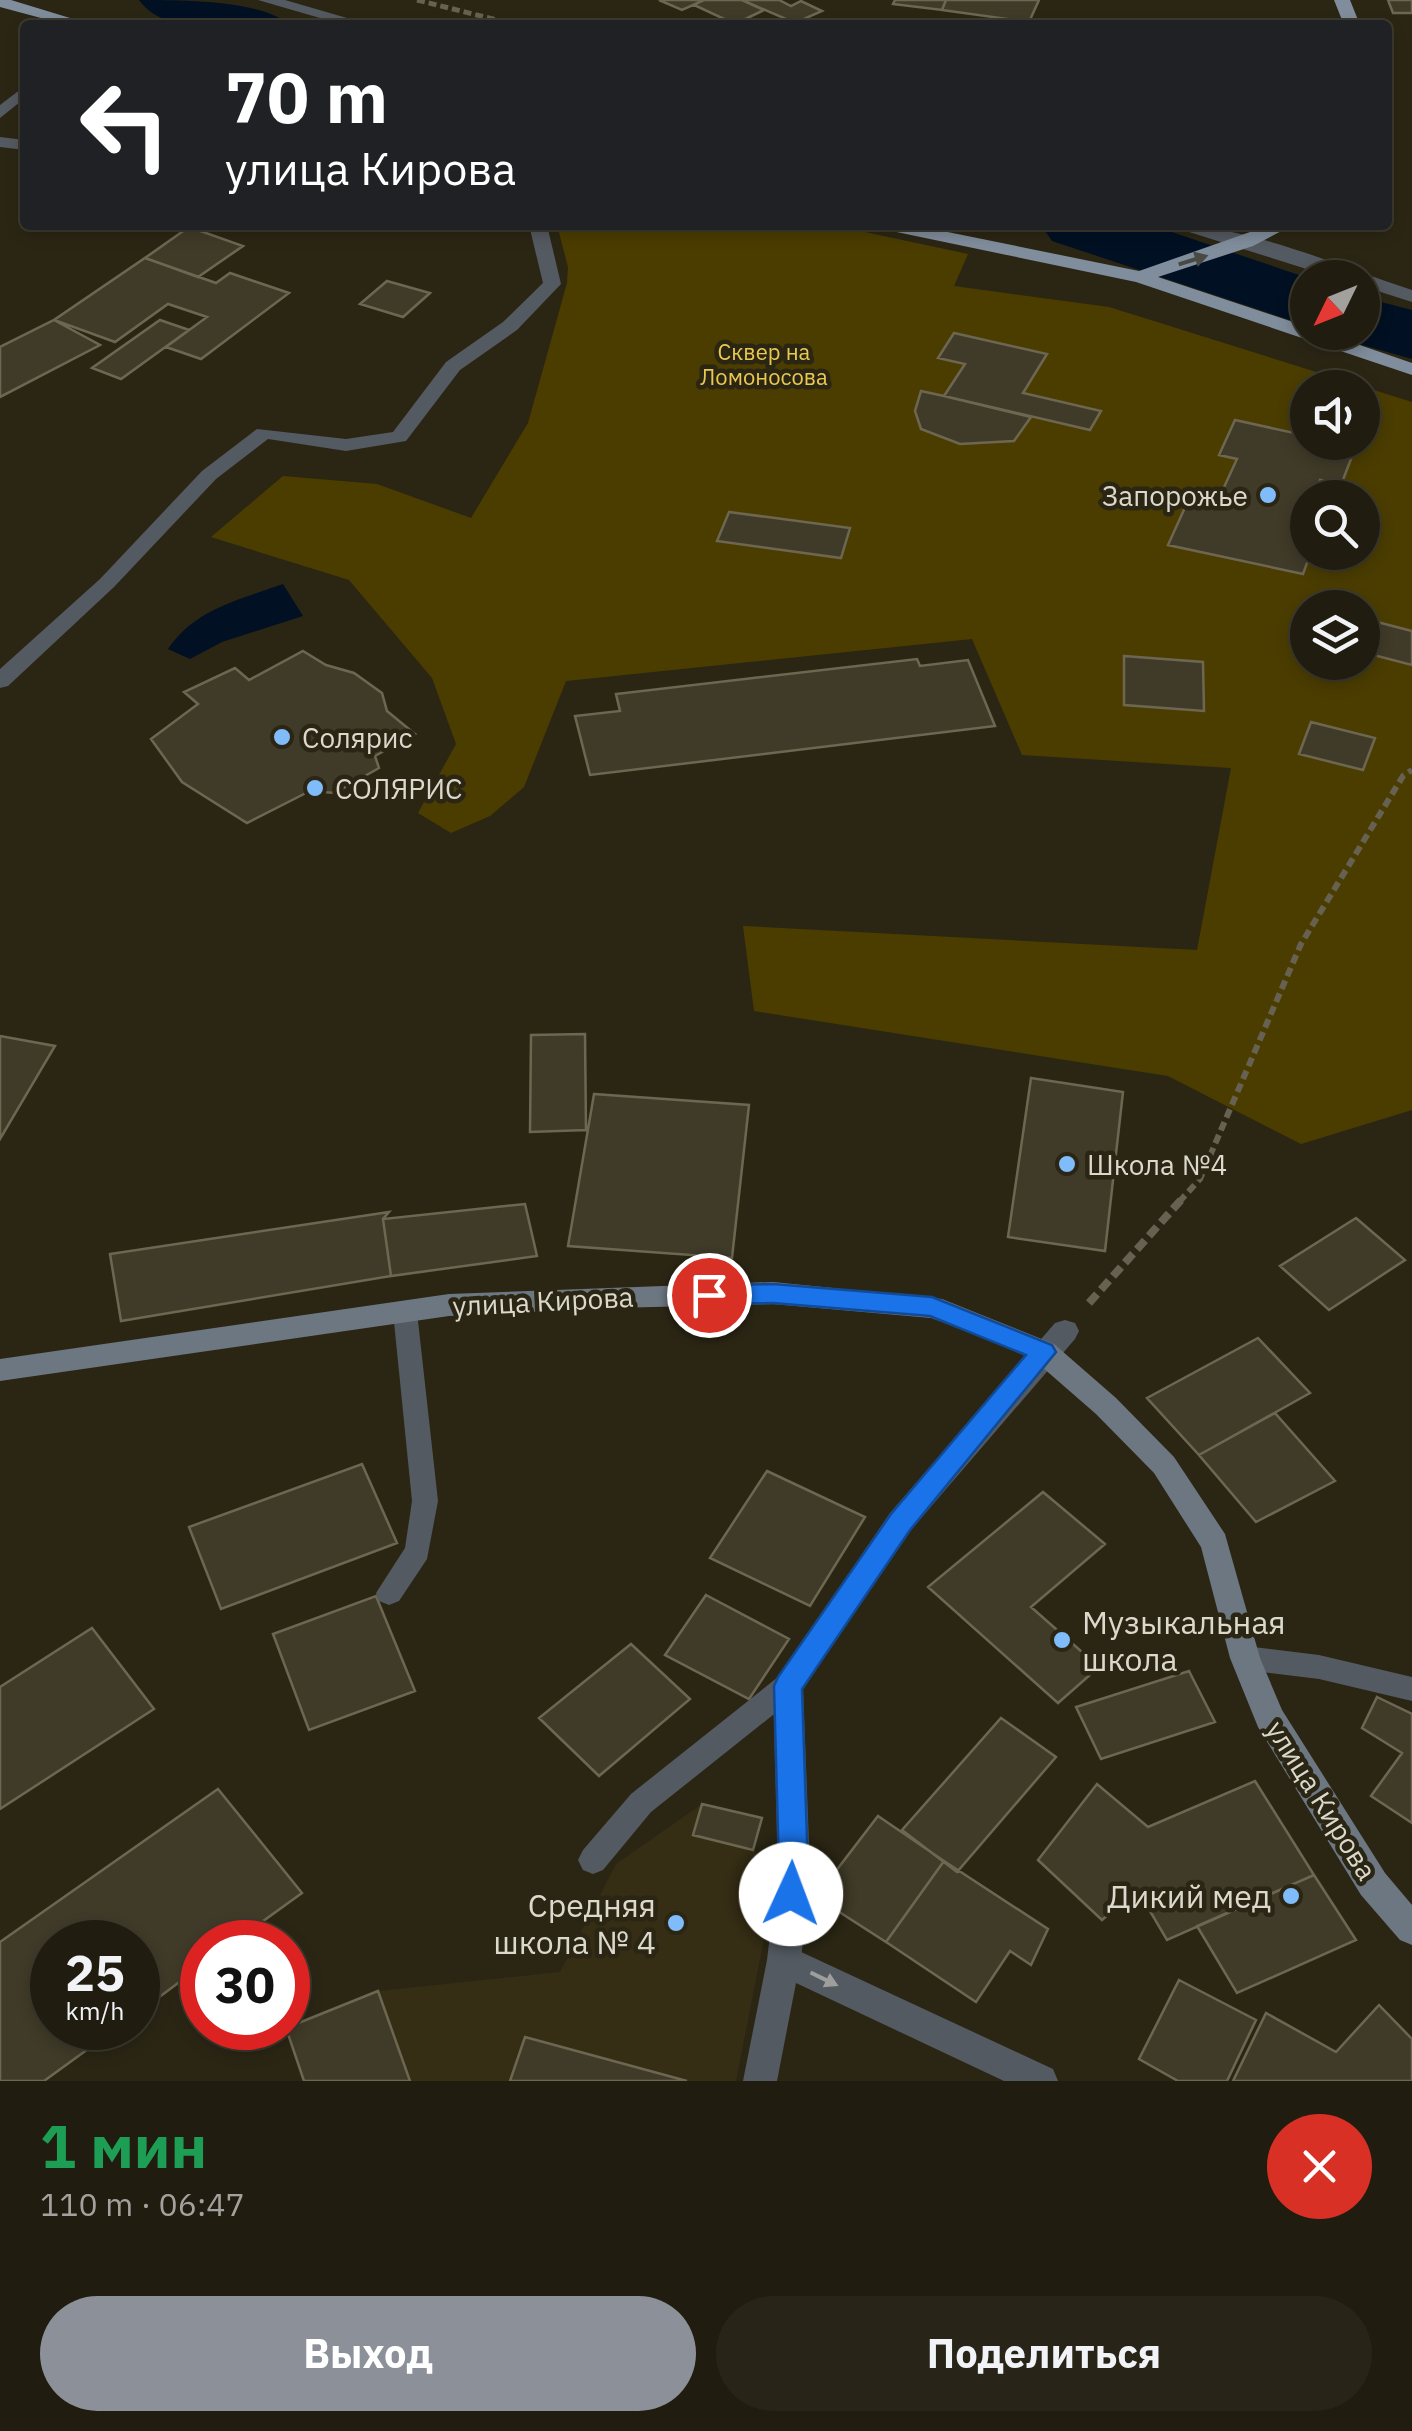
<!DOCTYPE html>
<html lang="ru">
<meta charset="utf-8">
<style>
:root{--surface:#201c0f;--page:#282518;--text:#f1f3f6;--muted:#a2a19e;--line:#3d3a2f;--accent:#8c9099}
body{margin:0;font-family:"IBM Plex Sans",sans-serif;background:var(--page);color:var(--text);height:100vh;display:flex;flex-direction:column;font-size:38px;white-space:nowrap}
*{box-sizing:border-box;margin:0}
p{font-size:32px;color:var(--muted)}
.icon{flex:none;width:55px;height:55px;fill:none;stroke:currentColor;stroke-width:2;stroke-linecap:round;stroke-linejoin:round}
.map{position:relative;height:2081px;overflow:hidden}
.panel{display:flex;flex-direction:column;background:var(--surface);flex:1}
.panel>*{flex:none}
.banner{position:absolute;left:20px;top:20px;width:1372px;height:210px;border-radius:10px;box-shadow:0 5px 15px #0003,0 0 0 2px var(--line);background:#202124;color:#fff;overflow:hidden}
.needle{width:65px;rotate:227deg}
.buttons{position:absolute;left:1290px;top:260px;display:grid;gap:20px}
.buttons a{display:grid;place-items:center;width:90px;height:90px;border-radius:50%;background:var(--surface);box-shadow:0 5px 15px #0003,0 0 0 2px var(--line);font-size:50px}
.speed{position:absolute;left:30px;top:1920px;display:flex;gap:20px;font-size:50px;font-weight:700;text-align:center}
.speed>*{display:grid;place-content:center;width:130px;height:130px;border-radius:50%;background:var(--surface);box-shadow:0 5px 15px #0003,0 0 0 2px var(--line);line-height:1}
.speed small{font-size:25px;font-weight:400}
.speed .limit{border:15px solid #d22;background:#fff;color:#111}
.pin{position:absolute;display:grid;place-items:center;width:85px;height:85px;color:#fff;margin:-42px;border:5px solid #fff;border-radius:50%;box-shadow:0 2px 10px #0007}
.me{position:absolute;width:110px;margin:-55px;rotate:2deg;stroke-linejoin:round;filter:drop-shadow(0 0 8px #0008)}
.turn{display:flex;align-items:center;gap:35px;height:210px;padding:0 40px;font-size:45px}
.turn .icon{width:130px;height:130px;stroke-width:2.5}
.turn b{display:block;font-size:70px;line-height:85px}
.round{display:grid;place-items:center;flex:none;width:105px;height:105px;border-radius:52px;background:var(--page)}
.head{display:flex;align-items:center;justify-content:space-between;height:170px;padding:0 40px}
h1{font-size:60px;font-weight:700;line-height:75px;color:#1e9e55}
.button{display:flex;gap:20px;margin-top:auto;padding:20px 40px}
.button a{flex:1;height:115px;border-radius:60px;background:var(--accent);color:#fff;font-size:40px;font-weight:700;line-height:115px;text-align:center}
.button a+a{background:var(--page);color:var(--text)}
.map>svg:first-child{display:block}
.built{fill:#352d14}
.green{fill:#4b3d00;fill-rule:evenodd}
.water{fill:#011022}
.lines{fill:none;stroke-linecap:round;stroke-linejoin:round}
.river{fill:#011022;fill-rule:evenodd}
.building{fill:#403b28;stroke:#6d6752;stroke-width:2.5}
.path-far2{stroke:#666151;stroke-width:5;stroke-dasharray:8 4;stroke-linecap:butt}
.path-far1{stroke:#666151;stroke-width:6;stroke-dasharray:9 5;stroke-linecap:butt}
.path{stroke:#666151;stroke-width:8;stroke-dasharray:12 6;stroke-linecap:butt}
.service{fill:#545a61;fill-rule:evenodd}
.minor{fill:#545a61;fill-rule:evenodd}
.tertiary{fill:#545a61;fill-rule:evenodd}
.secondary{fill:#6d7782;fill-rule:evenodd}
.primary{fill:#808d9c;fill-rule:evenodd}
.oneway{fill:#494a44}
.oneway2{fill:#9e9f9c}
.route{fill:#1a73e8;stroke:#114b97;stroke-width:2.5}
.poi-dot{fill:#81bcfa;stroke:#2b2614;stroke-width:4}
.labels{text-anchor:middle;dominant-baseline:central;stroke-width:9;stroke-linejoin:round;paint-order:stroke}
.far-park-label{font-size:22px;fill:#ebc94f;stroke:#2b2614}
.poi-label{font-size:28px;fill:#dbd8cc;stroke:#2b2614;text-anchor:start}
.street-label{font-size:28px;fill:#dbd8cc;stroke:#2b2614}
.near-poi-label{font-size:32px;fill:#dbd8cc;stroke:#2b2614;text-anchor:end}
</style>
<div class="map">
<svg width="1412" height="2081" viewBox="0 0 1412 2081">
<rect width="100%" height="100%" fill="#2b2614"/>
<!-- built -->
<path class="built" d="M702,1804L762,1818L753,1850L777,1873L736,2081H304L286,2028L378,1991L560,1972L616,1864Z"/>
<!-- green -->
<path class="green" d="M557,225H832L968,254L954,286L1109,307L1412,402V1110L1301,1144L1168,1076L754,1011L743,926L1197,950L1231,768L1022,755L972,639L566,681L524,787L490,816L451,833L418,813L456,744L432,678L349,580L211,537L283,476L377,484L471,518L528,423L567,283L568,267ZM1308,388H1362V442H1308ZM1308,498H1362V552H1308ZM1308,608H1362V662H1308Z"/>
<!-- water -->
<path class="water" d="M283,584L303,616L222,642L190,659L168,649C195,609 239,600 283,584Z"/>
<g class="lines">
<!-- river -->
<path class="river" d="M139,0C183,0 262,0 289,25C246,25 167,40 139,0Z
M1041,225H1151L1308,278V326L1052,241Z
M1362,297L1412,310V359L1334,337L1332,332H1362Z"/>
</g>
<!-- building -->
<path class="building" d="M659,0H704L682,10Z
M704,0H742L764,10L735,24L694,5Z
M742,0H779L791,6L801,1L822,11L795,23Z
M895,0H946L942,10L893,4Z
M946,0H1039L1029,22L942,10Z
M1388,0H1412V13H1393Z
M990,17L1029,22L986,25Z
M189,227L243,246L198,277L145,258Z
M145,258L216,283L230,273L289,293L201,359L166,347L207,317L168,304L115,342L54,320Z
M387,281L430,293L403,317L360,304Z
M54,320L100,345L0,397V347Z
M160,320L189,330L121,379L92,368Z
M954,333L1047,354L1023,393L1101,411L1090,430L944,396L965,364L938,358Z
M921,391L944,396L1031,417L1014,441L960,444L921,429L915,411Z
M1235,420L1308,436V442L1356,446L1341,485L1320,480L1314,498H1308L1302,526L1308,528V552H1311L1303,574L1168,545L1192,492L1219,498L1237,459L1219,455Z
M729,512L850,528L841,558L717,541Z
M1362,618L1412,631V665L1362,652Z
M303,651L326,665L354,673L382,693L387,711L415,734L375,756L379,768L335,793L310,791L247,823L182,782L151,739L198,704L184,692L235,668L249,680Z
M1124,656L1203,662L1204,711L1124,705Z
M917,659L920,666L968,660L995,726L590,775L575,716L620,711L616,694Z
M1311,722L1375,738L1363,770L1299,754Z
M585,1034L586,1130L530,1132L531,1035Z
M0,1036L55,1046L0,1139Z
M1031,1078L1123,1092L1105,1251L1008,1237Z
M594,1094L749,1105L732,1258L568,1246Z
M525,1204L537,1256L391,1276L383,1219Z
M389,1212L383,1219L391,1276L121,1321L110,1254Z
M1356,1218L1405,1260L1329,1310L1280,1266Z
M1258,1338L1310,1393L1199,1455L1147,1398Z
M1275,1413L1335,1481L1256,1522L1199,1455Z
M362,1464L397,1543L221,1609L189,1527Z
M767,1471L865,1517L810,1606L710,1558Z
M1043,1492L1105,1544L1031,1607L1099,1667L1058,1703L928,1587Z
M706,1595L789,1639L749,1699L665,1655Z
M376,1596L415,1691L309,1730L273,1634Z
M92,1628L154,1709L0,1809V1687Z
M631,1644L690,1699L599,1776L539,1718Z
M1189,1671L1215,1722L1101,1759L1076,1707Z
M1377,1697L1412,1714V1823L1371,1796L1402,1753L1362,1728Z
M1001,1718L1056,1757L957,1872L902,1830Z
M1255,1781L1314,1875L1167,1940L1137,1889L1102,1920L1038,1860L1097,1784L1148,1827Z
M218,1789L302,1893L234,1942H202V1965L138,2013V1942H52V2028H117L44,2081H0V1942Z
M702,1804L762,1818L753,1850L693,1835Z
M878,1816L944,1861L886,1942L816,1897Z
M944,1861L1048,1929L1031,1965L1010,1951L976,2002L886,1942Z
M1314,1875L1356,1940L1237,1993L1197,1926Z
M1179,1980L1256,2020L1227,2081H1178L1139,2059Z
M378,1991L410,2081H304L286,2028Z
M1379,2005L1412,2039V2081H1233L1266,2013L1336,2052Z
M525,2037L687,2081H510Z"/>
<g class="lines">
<!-- path-far2 -->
<path class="path-far2" d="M417,0L517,25"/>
<!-- path-far1 -->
<path class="path-far1" d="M1179,1202L1200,1179L1301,944L1403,776L1412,770"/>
<!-- path -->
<path class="path" d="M1089,1303L1181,1200"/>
<!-- service -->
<path class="service" d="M25,86V98L0,118V105Z
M405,1302L414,1305L417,1312L438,1501L427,1559L399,1601L389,1605L379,1601L376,1593L405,1548L412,1501L393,1312L396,1305Z
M1245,1646L1319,1655L1412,1677V1701L1319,1679L1245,1670L1235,1667L1231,1658L1235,1649Z
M788,1674L798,1677L802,1686L798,1695L651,1812L603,1870L593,1874L583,1870L578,1860L583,1850L631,1794L778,1677Z"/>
<!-- minor -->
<path class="minor" d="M258,0H285L371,25H344Z
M0,137L25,140V150L0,147Z
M529,225H547L561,284L517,330L460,370L406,441L346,451L268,439L216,479L114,587L8,686L0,688V669L100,579L202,471L257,429L346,439L393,432L446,362L503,322L543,283Z
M1167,225C1250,225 1334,265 1412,290V302L1362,286V278H1335Z
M1065,1320L1075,1323L1079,1331L1075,1339L910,1531L803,1689L810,1869L801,1960L796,1971L784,1976L772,1971L767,1960L778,1869L773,1686L890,1513L1055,1323Z"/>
<!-- tertiary -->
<path class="tertiary" d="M784,1944L1053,2069L1058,2081H1004L796,1983L777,2081H743L767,1960L772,1949Z"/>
<!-- secondary -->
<path class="secondary" d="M773,1282L942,1299L1054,1344L1116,1398L1174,1457L1225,1534L1260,1658L1282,1710L1385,1873L1412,1905V1945L1400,1940L1361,1895L1258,1727L1230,1658L1201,1547L1154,1473L1096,1414L1034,1360L986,1338L931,1318L773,1304L613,1308L449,1316L0,1381V1359L449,1294Z"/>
<!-- primary -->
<path class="primary" d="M0,0H11L93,25H67L0,7Z
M1334,0H1350L1360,25H1344Z
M878,225H913L1139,271L1270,225H1293L1253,246L1158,277L1308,327V332H1322L1412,363V375L1136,282L887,230Z"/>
</g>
<!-- one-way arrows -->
<defs><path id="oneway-solid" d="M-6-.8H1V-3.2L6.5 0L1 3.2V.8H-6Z" transform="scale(2.5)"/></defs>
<use class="oneway" href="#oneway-solid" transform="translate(1193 260) rotate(-17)"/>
<use class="oneway2" href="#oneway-solid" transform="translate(824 1979) rotate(26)"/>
<!-- route -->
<path class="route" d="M773,1284L932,1297L1052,1345L1056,1352L910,1530L802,1689L808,1869L801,1904L791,1908L780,1904L776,1894L779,1869L774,1686L778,1677L891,1514L1026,1355L930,1316L773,1303L709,1304L700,1302L696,1295L700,1288L709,1285Z"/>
<!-- markers -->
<g class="poi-dot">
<circle cx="1268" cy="495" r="10"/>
<circle cx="282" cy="737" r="10"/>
<circle cx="315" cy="788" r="10"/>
<circle cx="1067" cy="1164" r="10"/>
<circle cx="1062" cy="1640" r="10"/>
<circle cx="1291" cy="1896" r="10"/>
<circle cx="676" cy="1923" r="10"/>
</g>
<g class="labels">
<!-- far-park labels -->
<g class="far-park-label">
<text x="764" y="351">Сквер на<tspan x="764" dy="25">Ломоносова</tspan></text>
</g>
<!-- poi labels -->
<g class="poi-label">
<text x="1248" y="495" text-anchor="end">Запорожье</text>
<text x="302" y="737">Солярис</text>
<text x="335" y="788">СОЛЯРИС</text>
<text x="1087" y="1164">Школа №4</text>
</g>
<!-- street labels -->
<g class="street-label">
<text transform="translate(543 1301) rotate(-3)">улица Кирова</text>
<text transform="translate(1322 1800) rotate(58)">улица Кирова</text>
</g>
<!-- near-poi labels -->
<g class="near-poi-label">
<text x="1082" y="1622" text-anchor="start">Музыкальная<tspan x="1082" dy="37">школа</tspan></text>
<text x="1271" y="1896">Дикий мед</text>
<text x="656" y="1905">Средняя<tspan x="656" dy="37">школа № 4</tspan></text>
</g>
</g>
</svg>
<div class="buttons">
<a><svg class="needle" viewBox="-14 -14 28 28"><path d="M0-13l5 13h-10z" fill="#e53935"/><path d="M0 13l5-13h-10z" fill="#a2a19e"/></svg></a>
<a><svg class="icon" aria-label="sound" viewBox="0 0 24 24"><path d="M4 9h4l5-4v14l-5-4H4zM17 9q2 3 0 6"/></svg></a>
<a><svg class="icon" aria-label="search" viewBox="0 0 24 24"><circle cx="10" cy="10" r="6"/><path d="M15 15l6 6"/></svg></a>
<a><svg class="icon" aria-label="layers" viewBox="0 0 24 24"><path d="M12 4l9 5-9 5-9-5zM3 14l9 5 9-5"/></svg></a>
</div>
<div class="speed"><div>25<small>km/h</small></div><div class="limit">30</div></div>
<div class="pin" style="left:709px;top:1295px;background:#d93025"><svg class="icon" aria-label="arrive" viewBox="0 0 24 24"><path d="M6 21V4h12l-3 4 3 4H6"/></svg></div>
<svg class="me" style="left:791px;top:1894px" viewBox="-20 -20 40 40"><circle r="19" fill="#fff"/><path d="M0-13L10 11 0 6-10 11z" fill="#1a73e8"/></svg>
<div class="banner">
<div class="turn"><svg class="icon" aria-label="left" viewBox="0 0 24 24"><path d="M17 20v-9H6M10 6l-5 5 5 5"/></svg><div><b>70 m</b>улица Кирова</div></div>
</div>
</div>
<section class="panel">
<div class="head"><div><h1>1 мин</h1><p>110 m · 06:47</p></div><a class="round" style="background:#d93025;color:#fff"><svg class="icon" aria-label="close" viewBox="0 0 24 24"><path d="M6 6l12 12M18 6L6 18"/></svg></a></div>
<div class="button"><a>Выход</a><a>Поделиться</a></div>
</section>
